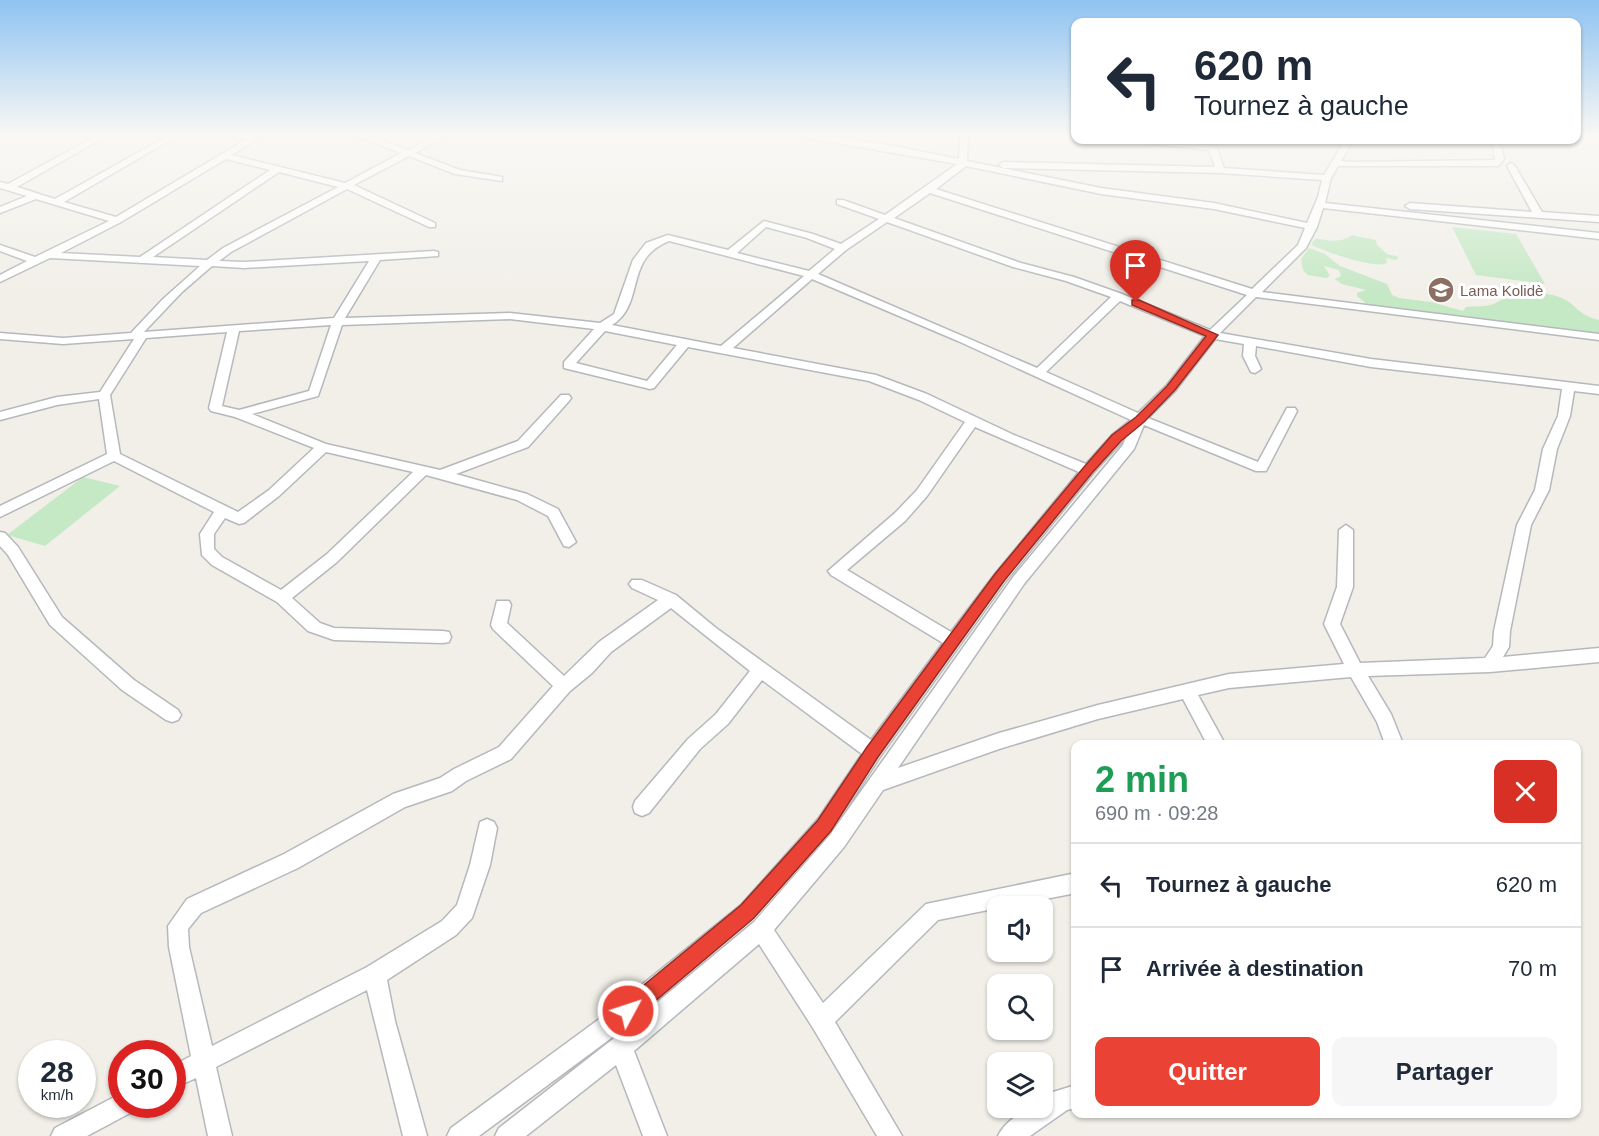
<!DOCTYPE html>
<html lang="fr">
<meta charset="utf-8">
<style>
:root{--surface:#fff;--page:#f6f6f7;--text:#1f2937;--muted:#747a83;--line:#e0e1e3;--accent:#ea4335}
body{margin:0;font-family:Arial,sans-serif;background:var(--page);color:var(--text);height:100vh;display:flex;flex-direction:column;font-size:22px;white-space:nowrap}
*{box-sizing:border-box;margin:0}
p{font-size:20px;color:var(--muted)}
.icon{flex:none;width:33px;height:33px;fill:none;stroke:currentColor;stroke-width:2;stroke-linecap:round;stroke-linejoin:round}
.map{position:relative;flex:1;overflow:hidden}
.drawer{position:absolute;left:1071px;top:740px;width:510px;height:378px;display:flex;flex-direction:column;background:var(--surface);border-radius:12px;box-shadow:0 2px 4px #0004}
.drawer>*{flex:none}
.top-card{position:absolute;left:1071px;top:18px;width:510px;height:126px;border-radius:12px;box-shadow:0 2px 4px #0004;background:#fff;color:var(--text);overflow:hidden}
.tools{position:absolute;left:987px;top:896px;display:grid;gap:12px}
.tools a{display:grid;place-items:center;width:66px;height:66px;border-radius:12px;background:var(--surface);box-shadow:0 2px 4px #0004;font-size:30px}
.speed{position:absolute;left:18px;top:1040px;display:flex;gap:12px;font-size:30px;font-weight:700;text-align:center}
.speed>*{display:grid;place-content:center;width:78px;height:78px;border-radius:50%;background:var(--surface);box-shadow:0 2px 4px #0004;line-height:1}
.speed small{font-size:15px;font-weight:400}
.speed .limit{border:9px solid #d22;background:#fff;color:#111}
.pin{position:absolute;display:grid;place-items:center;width:51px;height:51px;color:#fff;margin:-62px -26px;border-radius:50% 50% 50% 0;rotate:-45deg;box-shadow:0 0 6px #0007}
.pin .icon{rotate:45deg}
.me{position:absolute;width:66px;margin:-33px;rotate:50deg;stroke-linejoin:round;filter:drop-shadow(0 0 4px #0008)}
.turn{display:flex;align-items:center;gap:21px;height:126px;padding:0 24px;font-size:27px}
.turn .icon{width:78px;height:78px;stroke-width:2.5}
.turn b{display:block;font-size:42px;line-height:51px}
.round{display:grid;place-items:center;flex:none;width:63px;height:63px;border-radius:12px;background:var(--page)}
.head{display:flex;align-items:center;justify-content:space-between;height:102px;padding:0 24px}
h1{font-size:36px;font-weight:600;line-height:45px;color:#1e9e55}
.primary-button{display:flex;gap:12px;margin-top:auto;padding:12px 24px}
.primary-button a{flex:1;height:69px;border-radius:12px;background:var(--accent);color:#fff;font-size:24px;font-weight:600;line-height:69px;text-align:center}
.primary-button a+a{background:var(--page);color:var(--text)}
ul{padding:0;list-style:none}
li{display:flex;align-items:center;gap:18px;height:84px;padding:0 24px;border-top:2px solid var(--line)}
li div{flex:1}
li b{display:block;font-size:22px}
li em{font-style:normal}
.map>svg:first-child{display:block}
.green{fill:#c5e8c5}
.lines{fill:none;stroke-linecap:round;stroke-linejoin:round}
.minor-casing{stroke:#b5b8bc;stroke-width:3}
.minor{fill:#fff;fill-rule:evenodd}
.route{fill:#ea4335;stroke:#982c22;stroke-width:1.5}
.labels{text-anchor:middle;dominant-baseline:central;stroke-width:6;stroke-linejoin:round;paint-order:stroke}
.far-education-label{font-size:15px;fill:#785e54;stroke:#fff;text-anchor:start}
</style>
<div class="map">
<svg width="1599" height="1136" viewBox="0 0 1599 1136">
<rect width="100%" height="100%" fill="#f1efe8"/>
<!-- green -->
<path class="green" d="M1452,227L1516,234L1545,284L1476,275Z
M1352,235L1376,240L1377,245L1387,254L1399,257L1396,260L1386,258L1387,263C1371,269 1326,251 1311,245L1316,238C1327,241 1342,243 1352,235Z
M1309,248L1325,254L1340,266L1387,284L1392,295L1399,298L1431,302L1463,311L1466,307C1474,306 1483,307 1490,305C1495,304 1498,301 1503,299C1521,293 1540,290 1559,297C1578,304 1576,315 1599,320V333L1369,306L1357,296V293L1366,290L1342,284L1335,279L1341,276L1339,270L1324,266L1330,276L1326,278L1308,275L1303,270L1301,259Z
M83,477L120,486L45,546L7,535Z"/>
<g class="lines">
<defs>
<path id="minor" d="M98,135H108L17,187L55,199L169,135H179L64,202L116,217L247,139L228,135H264L232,155L345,183L401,153L353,135H366L408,150L438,135H449L415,153L460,170L502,177V181L455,174L409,156L354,185L435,223V227H429L347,189L231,252L219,261L244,262L434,251L438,252V256L380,260L345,318L510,313L600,323L614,314L633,260L646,243L668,235L728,250L764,221L813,234L841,244L879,219L837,204V200H843L885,215L957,164L790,135C846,135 904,148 959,159L960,138L964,135L968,138L967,161L1101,188L1214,203L1307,223L1318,197L1322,180L1220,173L1003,168L999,165L1003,162L1215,167L1209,150L1140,143L1136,140H1159L1216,146L1224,168L1324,175L1345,140H1353L1341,161L1352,162L1495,160L1492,140H1500L1504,159L1498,166H1338L1331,178L1325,203L1599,233V239L1323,208L1317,227L1306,248L1262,292L1599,334V340L1256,297L1220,333L1371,359L1599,386V394L1574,391L1570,416L1557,449L1549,490L1531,525L1510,631L1509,647L1503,657L1599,648V662L1490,672L1368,676L1391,714L1403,744H1385L1377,722L1351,677L1229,688L1198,695L1225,744H1207L1183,699L1098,719L999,749L883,790L844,847L774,930L823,1003L926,904L1076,873V893L1009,906H998V908L938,920L835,1022L902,1136H877L813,1028L759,944L634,1051L667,1136H643L616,1065L526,1136H495L499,1128L613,1039L754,922L830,835L1014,576L1123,445L1126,437L1093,473L1005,582L879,758L832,831L755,919L618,1033L479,1136H447L451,1128L602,1017L741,905L818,819L862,754L762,680L728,724L700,749L649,813L642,816L635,813L633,807L635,801L688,739L716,714L750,671L671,608L611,652L592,673L570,691L511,759L466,781L452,791L405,807L298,868L201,913L188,929L189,947L212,1046L367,967L442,921L457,905L470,865L480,822L487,819L494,822L497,828L490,865L472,918L456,935L387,980L395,1021L427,1136H403L367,990L216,1067L232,1136H208L196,1078L172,1089V1066L191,1056L169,947L168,926L187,899L284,854L393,794L440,778L454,769L499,747L553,686L493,629L491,625L497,601H509L511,605L507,623L564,676L599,642L658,600L632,588L629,584L632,580H642L676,595L716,628L871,740L943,643L831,575L828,571L895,513L917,490L965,422L919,400L869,381L688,347L654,388L650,389L564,368V362L594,329L510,319L342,325L318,396L252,414L326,444L440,470L518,441L561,395H569L571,398L569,401L528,447L456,474L527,494L558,509L576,542L569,547L564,546L548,516L517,500L426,475L337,562L292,598L320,623L334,628L443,631L449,632L451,637L449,642L443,643L334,640L308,631L277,602L212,565L202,555L200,534L214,512L114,461L0,517V506L107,454L99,399L57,405L0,420V412L57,397L100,392L134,339L63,344L0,339V333L63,338L131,333L163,299L200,266L50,258L0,282V275L27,261L0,251V245L35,257L109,221L36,199L0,213V207L27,196L0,188V182L8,184ZM226,159L270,170L140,257L61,253L121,222ZM966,166L1101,194L1214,209L1305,228L1298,245L1252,289L936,189ZM279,172L338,187L223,248L207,260L153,257ZM930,193L1247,295L1210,330L1122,294L1074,277L1021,263L894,218ZM887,222L1013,267L1066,281L1111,297L1037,368L818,274L846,250ZM766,227L807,238L835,249L809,271L737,253ZM669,241L804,276L721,346L612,325C646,304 623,259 669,241ZM369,261L334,318L144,332L182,292L212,266L244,268ZM812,279L958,341L1131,420L1112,435L1086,464L1014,435L927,394L876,375L733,348ZM1120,301L1205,336L1167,385L1138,413L1046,372ZM331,325L309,391L239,410L222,406L239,331ZM605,331L677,345L647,381L576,363ZM227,332L209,408L211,411L235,417L314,448L269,490L238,512L120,454L110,395L146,338ZM1215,339L1244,344L1243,356L1251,372L1255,373L1261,369L1255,356L1256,346L1371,367L1562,389L1558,416L1543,449L1535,490L1517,525L1494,631L1493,646L1485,658L1360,663L1340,624L1353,587V530L1346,525L1339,530L1337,587L1324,624L1344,664L1229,674L1098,705L999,733L898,768L1024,584L1134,449L1144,425L1256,471H1266L1297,411L1295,408H1287L1258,462L1148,418L1175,391ZM975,427L1079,472L995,574L951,632L847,570L905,521L927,496ZM326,452L413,472L327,554L281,590L222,557L214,549V534L225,518L239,524L244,523L279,496Z
M1511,163L1515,166L1542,212L1599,216V222L1410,209L1405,206L1410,203L1532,212L1507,166Z
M0,532L5,533L18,547L62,617L134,680L178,710L181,715L178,720L172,722L166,720L122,690L50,625L8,555L0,546Z
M1076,1085V1108L1067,1110L1030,1136H998C1005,1121 1026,1107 1042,1107V1099L1053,1092Z
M122,1093V1104H136L132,1112L87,1136H51L55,1128Z"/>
</defs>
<!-- minor casing -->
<use href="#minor" class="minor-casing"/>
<!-- minor -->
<use href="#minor" class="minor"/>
</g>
<!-- sky -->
<linearGradient id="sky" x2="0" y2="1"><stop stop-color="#8fc3f1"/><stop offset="0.46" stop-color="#f9f8f5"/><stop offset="1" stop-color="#f9f8f5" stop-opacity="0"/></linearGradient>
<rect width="1599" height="294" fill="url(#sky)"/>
<!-- route -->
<path class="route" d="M1132,300H1139L1218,335L1175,390L1144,422L1121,441L1092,473L1004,581L878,757L831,831L754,918L635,1018L628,1021L621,1018L618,1011L621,1004L741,905L818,820L867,747L995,574L1084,467L1112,435L1136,417L1167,386L1206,336L1132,305Z"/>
<!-- icons -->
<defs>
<symbol id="school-disc" viewBox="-11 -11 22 22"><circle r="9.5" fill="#8d6e63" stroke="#fff"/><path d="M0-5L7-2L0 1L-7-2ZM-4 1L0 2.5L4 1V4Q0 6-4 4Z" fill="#fff"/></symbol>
</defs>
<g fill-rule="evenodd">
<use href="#school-disc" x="1426" y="275" width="30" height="30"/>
</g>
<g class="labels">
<!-- far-education labels -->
<g class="far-education-label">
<text x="1460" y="290">Lama Kolidè</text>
</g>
</g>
</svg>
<div class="tools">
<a><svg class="icon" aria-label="sound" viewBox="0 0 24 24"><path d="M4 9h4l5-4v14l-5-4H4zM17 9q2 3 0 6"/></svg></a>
<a><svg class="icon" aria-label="search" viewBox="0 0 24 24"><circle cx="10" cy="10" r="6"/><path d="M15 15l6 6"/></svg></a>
<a><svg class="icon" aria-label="layers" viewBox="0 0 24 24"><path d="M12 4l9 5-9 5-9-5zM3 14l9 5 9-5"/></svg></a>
</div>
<div class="speed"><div>28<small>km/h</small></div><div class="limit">30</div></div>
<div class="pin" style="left:1136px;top:302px;background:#d93025"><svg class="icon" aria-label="arrive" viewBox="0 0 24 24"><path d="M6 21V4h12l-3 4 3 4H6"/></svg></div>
<svg class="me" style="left:628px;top:1011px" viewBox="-20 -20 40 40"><circle r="17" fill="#ea4335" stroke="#fff" stroke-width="3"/><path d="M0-11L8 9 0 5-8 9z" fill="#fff"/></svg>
<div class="top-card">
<div class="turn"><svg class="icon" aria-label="left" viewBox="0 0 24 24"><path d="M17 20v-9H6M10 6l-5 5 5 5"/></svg><div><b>620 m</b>Tournez à gauche</div></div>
</div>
<section class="drawer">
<div class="head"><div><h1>2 min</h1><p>690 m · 09:28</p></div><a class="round" style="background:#d93025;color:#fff"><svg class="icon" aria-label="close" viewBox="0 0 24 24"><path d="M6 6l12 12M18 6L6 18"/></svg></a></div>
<ul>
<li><svg class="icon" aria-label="left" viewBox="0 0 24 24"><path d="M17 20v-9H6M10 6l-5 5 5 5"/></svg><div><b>Tournez à gauche</b></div><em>620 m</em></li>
<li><svg class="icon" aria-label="arrive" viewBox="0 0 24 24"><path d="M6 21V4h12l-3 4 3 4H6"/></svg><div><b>Arrivée à destination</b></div><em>70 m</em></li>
</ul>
<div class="primary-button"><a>Quitter</a><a>Partager</a></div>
</section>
</div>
